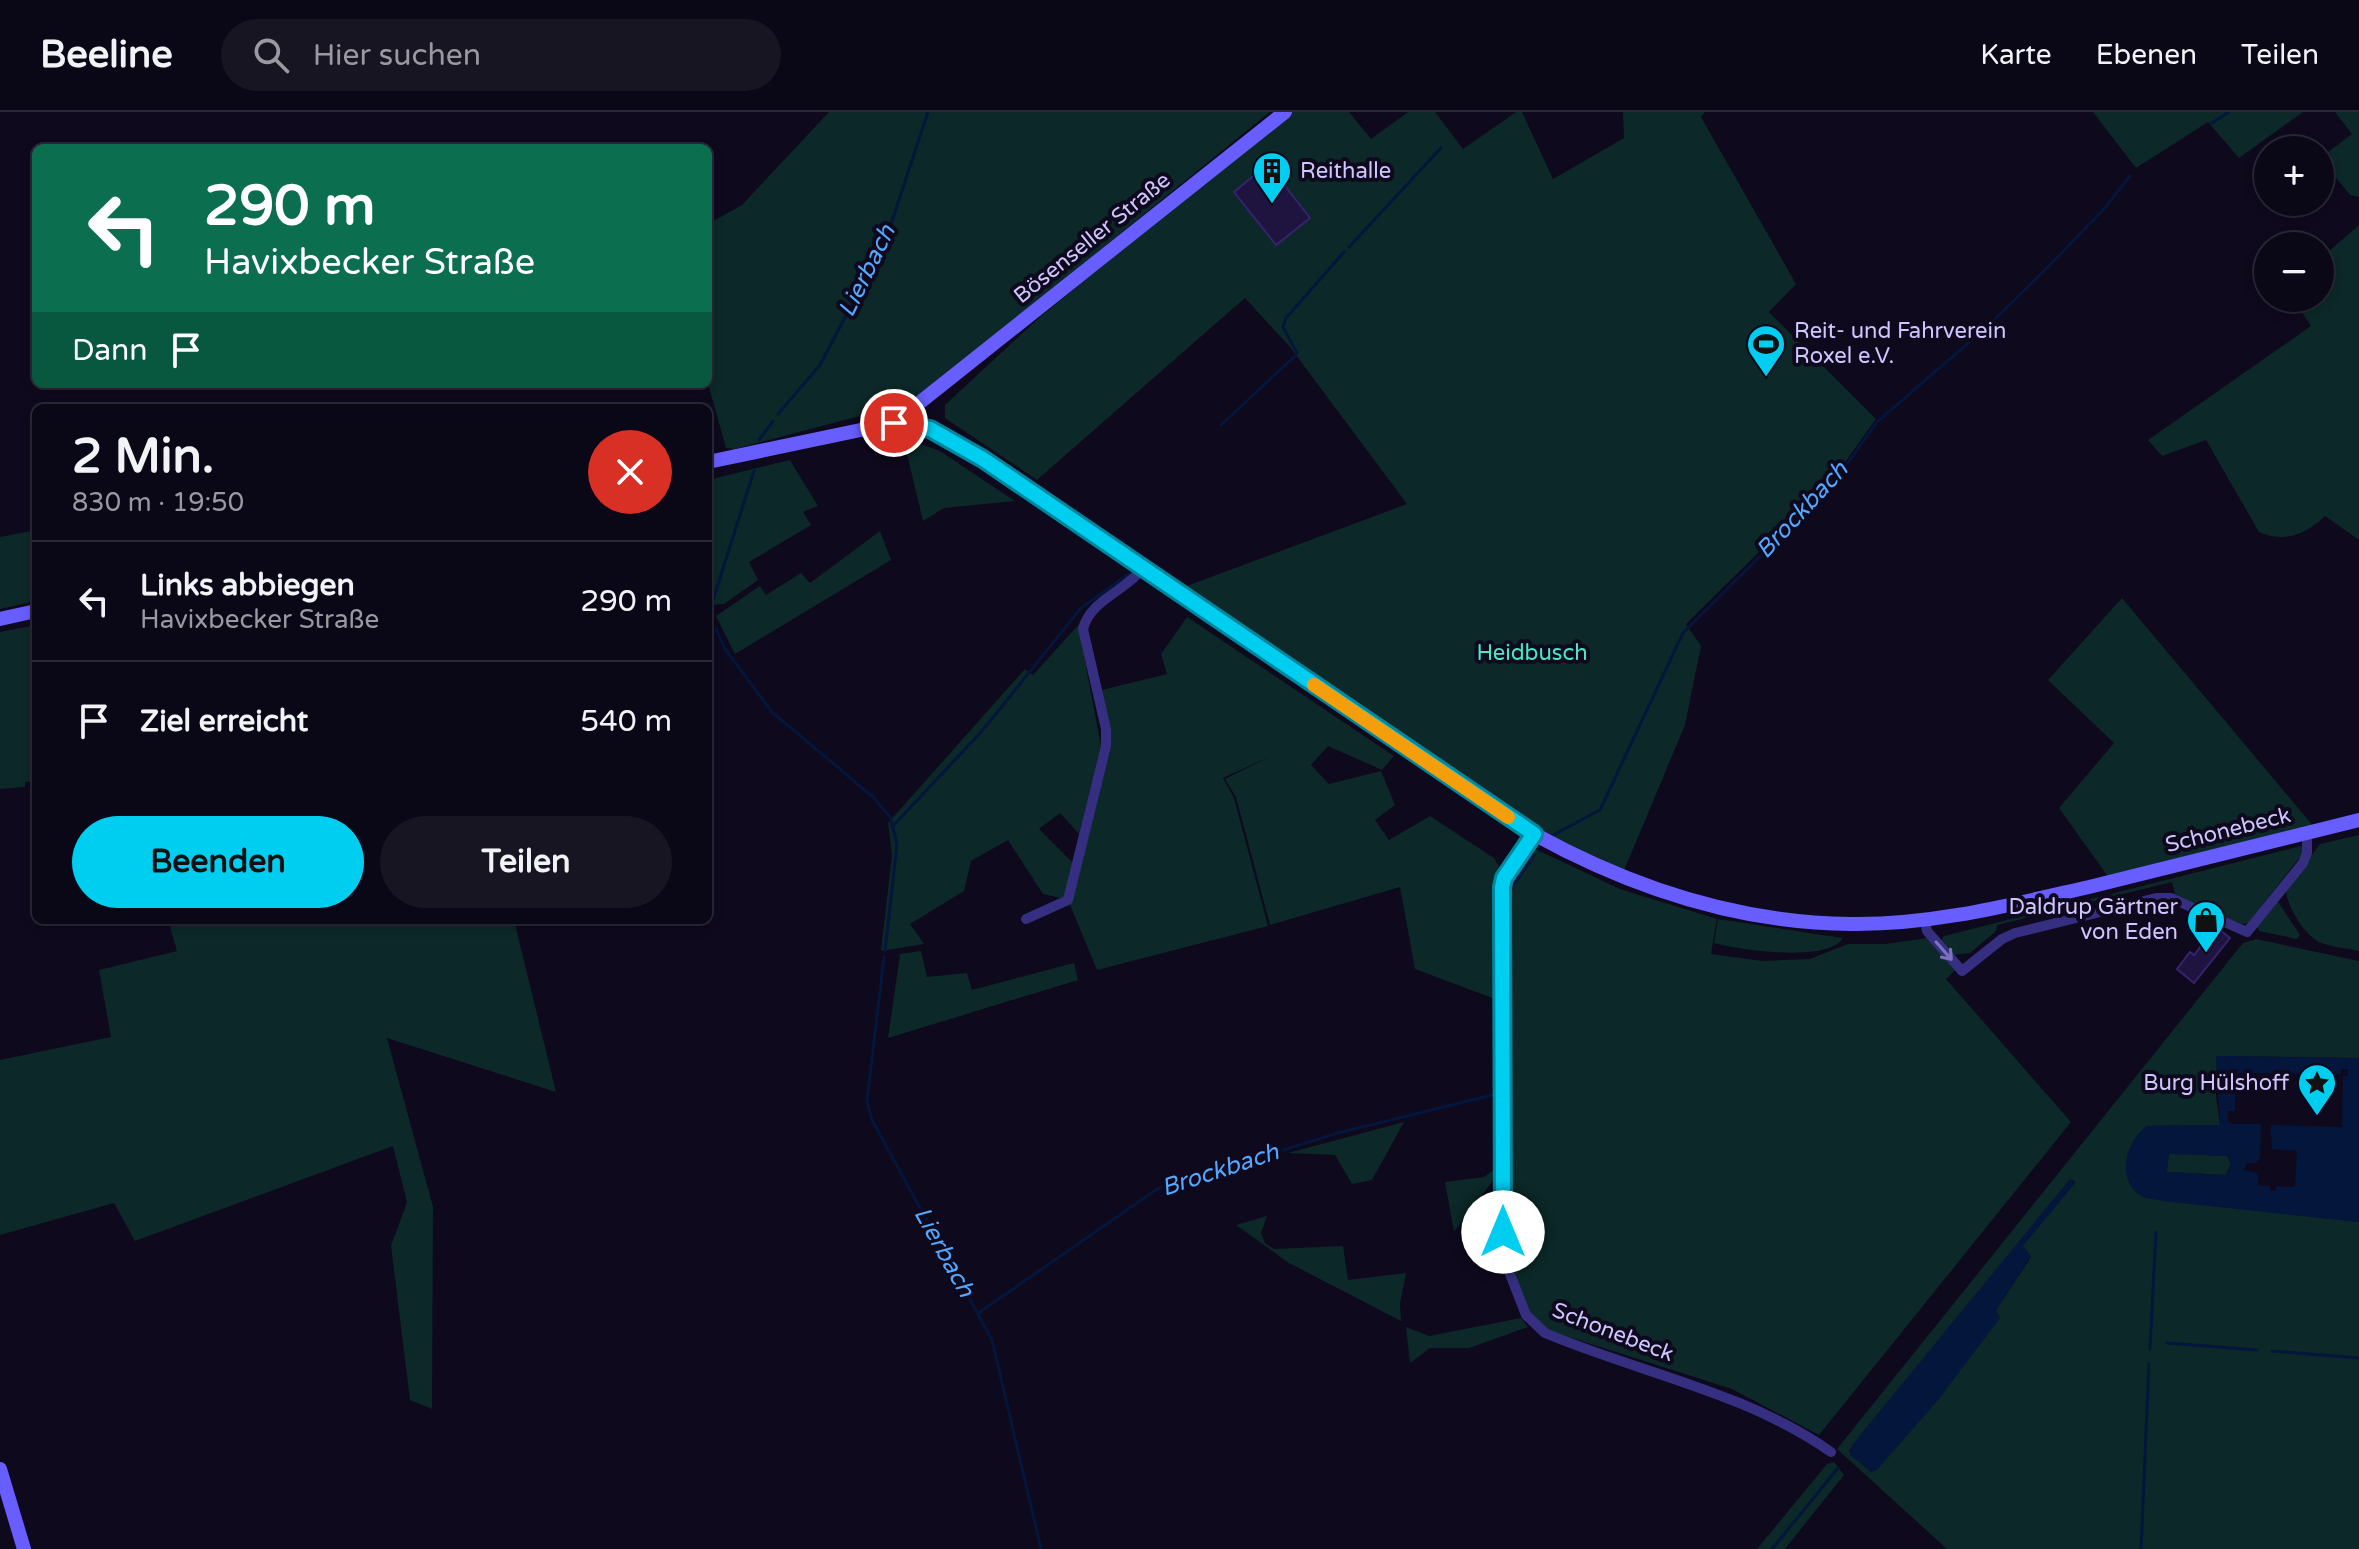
<!DOCTYPE html>
<html lang="de">
<meta charset="utf-8">
<style>
:root{--surface:#0a0716;--page:#181523;--text:#f1f3f6;--muted:#9999a1;--line:#2a2835;--accent:#00cef1}
body{margin:0;font-family:"Varela Round",sans-serif;background:var(--page);color:var(--text);height:100vh;display:flex;flex-direction:column;font-size:30px;white-space:nowrap}
*{box-sizing:border-box;margin:0}
p{font-size:26px;color:var(--muted)}
.icon{flex:none;width:44px;height:44px;fill:none;stroke:currentColor;stroke-width:2;stroke-linecap:round;stroke-linejoin:round}
.map{position:relative;flex:1;overflow:hidden}
.details{position:absolute;left:32px;top:292px;width:680px;height:520px;display:flex;flex-direction:column;background:var(--surface);border-radius:12px;box-shadow:0 4px 12px #0003,0 0 0 2px var(--line)}
.details>*{flex:none}
.hud{position:absolute;left:32px;top:32px;width:680px;height:244px;border-radius:12px;box-shadow:0 4px 12px #0003,0 0 0 2px var(--line);background:#0b6e4f;color:#fff;overflow:hidden}
.buttons{position:absolute;left:2254px;top:24px;display:grid;gap:16px}
.buttons a{display:grid;place-items:center;width:80px;height:80px;border-radius:50%;background:var(--surface);box-shadow:0 4px 12px #0003,0 0 0 2px var(--line);font-size:40px}
.pin{position:absolute;display:grid;place-items:center;width:68px;height:68px;color:#fff;margin:-34px;border:4px solid #fff;border-radius:50%;box-shadow:0 2px 8px #0007}
.me{position:absolute;width:88px;margin:-44px;rotate:0deg;stroke-linejoin:round;filter:drop-shadow(0 0 6px #0008)}
.turn{display:flex;align-items:center;gap:28px;height:168px;padding:0 40px;font-size:36px}
.turn .icon{width:104px;height:104px;stroke-width:2.5}
.turn b{display:block;font-size:56px;line-height:68px}
.then{display:flex;align-items:center;height:76px;padding:0 40px;background:#0003;gap:16px;font-size:30px}
.round{display:grid;place-items:center;flex:none;width:84px;height:84px;border-radius:42px;background:var(--page)}
.overview{display:flex;align-items:center;justify-content:space-between;height:136px;padding:0 40px}
h1{font-size:48px;font-weight:700;line-height:60px}
.action{display:flex;gap:16px;margin-top:auto;padding:16px 40px}
.action a{flex:1;height:92px;border-radius:48px;background:var(--accent);color:#111;font-size:32px;font-weight:700;line-height:92px;text-align:center}
.action a+a{background:var(--page);color:var(--text)}
ul{padding:0;list-style:none}
li{display:flex;align-items:center;gap:24px;height:120px;padding:0 40px;border-top:2px solid var(--line)}
li div{flex:1}
li b{display:block;font-size:30px}
li em{font-style:normal}
header{display:flex;align-items:center;gap:48px;box-sizing:border-box;height:112px;padding:0 40px;background:var(--surface);border-bottom:2px solid var(--line)}
header strong{font-size:38px}
nav{display:flex;gap:44px;margin-inline-start:auto;font-size:28px}
.search{width:560px;height:72px;background:var(--page);display:flex;align-items:center;gap:20px;box-sizing:border-box;padding:0 28px;border-radius:44px;color:var(--muted);font-size:30px}
.map>svg:first-child{display:block}
.green{fill:#0c2828;fill-rule:evenodd}
.water{fill:#04163c;fill-rule:evenodd}
.lines{fill:none;stroke-linecap:round;stroke-linejoin:round}
.stream{stroke:#04163c;stroke-width:3}
.building{fill:#1f1440;stroke:#35236e;stroke-width:2}
.street{stroke:#362f81;stroke-width:10}
.secondary{stroke:#685dff;stroke-width:14}
.oneway{stroke:#7b73ba}
.route-casing{stroke:#00869d;stroke-width:20}
.route{stroke:#00cef1;stroke-width:14}
.slow{stroke:#f59e0b;stroke-width:14}
.labels{text-anchor:middle;dominant-baseline:central;stroke-width:8;stroke-linejoin:round;paint-order:stroke}
.poi-label{font-size:22px;fill:#cfc6ff;stroke:#0e091d;text-anchor:start}
.street-label{font-size:22px;fill:#cfc6ff;stroke:#0e091d}
.park-label{font-size:22px;fill:#46eac8;stroke:#0e091d}
.water-label{font-size:24px;font-style:italic;fill:#54a8ff;stroke:#0e091d}
</style>
<header>
<strong>Beeline</strong>
<div class="search"><svg class="icon" aria-label="search" viewBox="0 0 24 24"><circle cx="10" cy="10" r="6"/><path d="M15 15l6 6"/></svg>Hier suchen</div>
<nav><a>Karte</a><a>Ebenen</a><a>Teilen</a></nav>
</header>
<div class="map">
<svg width="2359" height="1437" viewBox="0 0 2359 1437">
<rect width="100%" height="100%" fill="#0e091d"/>
<!-- green -->
<path class="green" d="M829,0H1270L913,290L735,337L726,336L708,272V112L742,93Z
M1292,0H1349L1371,27L1408,0H1435L1463,37L1516,0H1522L1553,67L1624,26L1623,0H1705L1701,5L1796,172L1769,200L1876,307L1833,367L1686,512L1701,534L1685,613L1623,761L1536,719L1184,475L1407,392L1290,235L1245,186L1037,368L945,306V293L1041,204Z
M2093,0H2303L2239,46L2208,10L2136,56Z
M2335,0H2359V85L2350,83L2320,46L2352,22Z
M2359,113V428L2325,404C2305,423 2284,431 2259,420L2206,328L2162,344L2148,328L2311,214L2292,186H2320V147Z
M910,328L940,339L1015,389L944,396L923,409L906,338Z
M790,348L818,394L803,400L811,413L749,450L758,468L724,492L708,493V368Z
M36,418V489L0,497V425Z
M880,419L891,448L735,542L716,504L760,474L766,483L801,461L810,471Z
M2122,486L2314,715L2109,766L2059,696L2114,631L2048,568Z
M1187,505L1394,644L1382,658L1328,634L1311,653L1329,672L1381,659L1395,693L1375,708L1389,728L1430,704L1494,746L1501,758L1492,774L1495,887L1415,857L1400,775L1270,813L1236,685L1225,667L1271,644L1223,666L1234,686L1268,814L1097,858L1068,788L1111,634L1102,578L1167,562L1161,542Z
M1081,510L1079,517L1101,634L1079,722L1060,701L1039,717L1073,751L1065,787L1043,782L1008,728L971,749L964,779L910,812L924,832L881,839L892,743L888,711L1025,557L1033,563Z
M36,513V669L25,670V675L0,677V520Z
M2359,723V839C2347,836 2332,835 2321,831C2305,824 2287,795 2286,778L2320,732Z
M2301,734L2304,740L2248,811L2242,812L2176,786L2172,770L1997,813L1996,819L1970,841L1954,843L1941,829L1944,824Z
M1531,735L1620,777L1717,807L1711,842L1762,849L1810,847L1848,832H1886L1927,826L1956,857L1946,867L2071,1010L1819,1323L1732,1277L1547,1218L1534,1209L1508,1150L1505,779L1507,768Z
M2275,791H2279L2300,823L2297,827L2259,819L2257,814Z
M1718,807L1829,824L1843,826C1828,851 1739,838 1714,831Z
M168,808H514L556,980L387,926L433,1095L432,1297L410,1288L391,1134L407,1090L393,1034L135,1129L114,1091L0,1123V948L111,925L99,858L177,839Z
M2256,827L2359,849V946L2217,944L2216,984L2220,1013L2147,1014L2128,1063L2133,1075L2146,1086L2359,1110V1437H1947L1837,1337L2243,831ZM2073,1068L2075,1071L2022,1134L2031,1145L1996,1198L1871,1360L1849,1339Z
M921,839L927,865L967,861L972,878L1074,851L1078,868L888,926L900,842Z
M1404,1010L1372,1068L1352,1072L1335,1043L1288,1041Z
M2169,1041L2227,1044L2231,1052L2226,1063L2166,1060Z
M1495,1057V1066L1454,1120L1445,1070L1484,1065Z
M1267,1104L1261,1121L1265,1131L1274,1137L1343,1134L1348,1168L1406,1161L1400,1191L1401,1209L1289,1151L1236,1113Z
M1521,1206L1528,1215L1469,1236H1430L1410,1251L1406,1215L1429,1224Z
M1834,1350L1844,1363L1785,1437H1757L1827,1352Z"/>
<!-- water -->
<path class="water" d="M2216,944L2359,946V1110L2163,1089C2155,1087 2145,1087 2138,1082C2116,1064 2127,1028 2147,1014L2220,1013ZM2232,957H2237V961L2341,962V957H2348V964H2343L2342,1015L2270,1013L2272,1037L2297,1039L2295,1075L2276,1074V1079H2270V1074L2258,1073V1061L2244,1058L2247,1051H2256L2260,1046L2261,1012H2233L2228,1009V999H2235L2236,964H2231ZM2169,1042L2227,1044L2231,1052L2226,1063L2167,1060Z
M2070,1067L2075,1071L2023,1134L2031,1144L1996,1198L2000,1206L1938,1288L1877,1358L1871,1360L1850,1343L1852,1333Z"/>
<g class="lines">
<!-- stream -->
<path class="stream" d="M2212,11L2229,0
M1349,135L1441,36
M778,302L820,253L886,127L928,0
M1221,313L1295,244L1297,241L1283,215L1286,206L1344,140
M759,328L773,309
M712,491L754,359
M716,517L725,537L772,600L873,685L890,705L897,732L885,839
M893,714L982,619L1081,496L1129,462
M1551,724L1600,698L1683,521L1833,372L1877,310L1988,214L2050,153L2103,98L2130,64
M884,845L867,989L872,1008L992,1228L1041,1437
M1509,980V780L1534,743
M980,1200L1157,1077L1338,1021L1492,983
M2167,1231L2257,1238
M2150,1237L2156,1120
M2272,1239L2359,1246
M1772,1437L1838,1356
M2141,1437L2149,1252"/>
</g>
<!-- building -->
<path class="building" d="M1268,52L1310,106L1276,133L1234,80Z
M2216,815L2230,826L2194,871L2177,857L2190,840L2194,843Z"/>
<g class="lines">
<!-- street -->
<path class="street" d="M1534,722L1504,766L1501,786L1503,1144L1526,1203L1545,1221C1640,1261 1746,1280 1831,1340
M1026,807L1068,788L1106,634V617L1083,517C1090,488 1126,479 1143,456
M1925,809L1927,819L1962,859L2002,827L2015,821L2156,786H2171L2247,820L2303,751L2307,741V721"/>
<!-- secondary -->
<path class="secondary" d="M894,311L1285,0
M708,350L894,311L920,314L942,322L1534,722C1632,776 1738,811 1851,812C1933,813 2010,793 2089,775C2179,753 2269,730 2359,708
M0,507L36,499
M0,1357L24,1437"/>
</g>
<!-- one-way arrows -->
<defs><path id="oneway-shaft" d="M-6 0H5M1.5-3L5.5 0L1.5 3" fill="none" stroke-width="1.6" stroke-linecap="round" stroke-linejoin="round" transform="scale(2)"/></defs>
<use class="oneway" href="#oneway-shaft" transform="translate(1944 839) rotate(49)"/>
<g class="lines">
<defs>
<path id="route" d="M894,311L930,317L983,347L1534,722L1504,766L1502,775L1503,1120"/>
</defs>
<!-- route casing -->
<use href="#route" class="route-casing"/>
<!-- route -->
<use href="#route" class="route"/>
<!-- slow -->
<path class="slow" d="M1314,573L1508,705"/>
</g>
<!-- icons -->
<defs>
<symbol id="building-pin" viewBox="-11 -11 22 30"><path d="M0 17L-7.5 6A9.5 9.5 0 1 1 7.5 6Z" fill="#00cef1" stroke="#0e091d"/><path d="M-4-6H4V6H1V3H-1V6H-4ZM-2.5-4.3h1.7v1.8h-1.7ZM.8-4.3h1.7v1.8H.8ZM-2.5-1h1.7V.8h-1.7ZM.8-1h1.7V.8H.8Z" fill="#111"/></symbol>
<symbol id="stadium-pin" viewBox="-11 -11 22 30"><path d="M0 17L-7.5 6A9.5 9.5 0 1 1 7.5 6Z" fill="#00cef1" stroke="#0e091d"/><path d="M0-5a6.5 5 0 1 0 0 10a6.5 5 0 1 0 0-10ZM-3.5-1.8h7v3.6h-7Z" fill="#111"/></symbol>
<symbol id="shop-pin" viewBox="-11 -11 22 30"><path d="M0 17L-7.5 6A9.5 9.5 0 1 1 7.5 6Z" fill="#00cef1" stroke="#0e091d"/><path d="M-5-2.5h2.3a2.7 3.5 0 0 1 5.4 0H5L5.5 6h-11ZM-1.5-2.5h3a1.5 2.3 0 0 0-3 0Z" fill="#111"/></symbol>
<symbol id="sight-pin" viewBox="-11 -11 22 30"><path d="M0 17L-7.5 6A9.5 9.5 0 1 1 7.5 6Z" fill="#00cef1" stroke="#0e091d"/><path d="M0-6L1.8-2.2L6-1.7L2.9 1.2L3.7 5.4L0 3.3L-3.7 5.4L-2.9 1.2L-6-1.7L-1.8-2.2Z" fill="#111"/></symbol>
</defs>
<g fill-rule="evenodd">
<use href="#building-pin" x="1250" y="37" width="44" height="60"/>
<use href="#stadium-pin" x="1744" y="210" width="44" height="60"/>
<use href="#shop-pin" x="2184" y="786" width="44" height="60"/>
<use href="#sight-pin" x="2295" y="949" width="44" height="60"/>
</g>
<g class="labels">
<!-- poi labels -->
<g class="poi-label">
<text x="1300" y="59">Reithalle</text>
<text x="1794" y="219">Reit- und Fahrverein<tspan x="1794" dy="25">Roxel e.V.</tspan></text>
<text x="2178" y="795" text-anchor="end">Daldrup Gärtner<tspan x="2178" dy="25">von Eden</tspan></text>
<text x="2289" y="971" text-anchor="end">Burg Hülshoff</text>
</g>
<!-- street labels -->
<g class="street-label">
<text transform="translate(1092 126) rotate(-39)">Bösenseller Straße</text>
<text transform="translate(2228 718) rotate(-14)">Schonebeck</text>
<text transform="translate(1613 1220) rotate(21)">Schonebeck</text>
</g>
<!-- park labels -->
<g class="park-label">
<text x="1532" y="541">Heidbusch</text>
</g>
<!-- water labels -->
<g class="water-label">
<text transform="translate(867 159) rotate(-64)">Lierbach</text>
<text transform="translate(1802 398) rotate(-47)">Brockbach</text>
<text transform="translate(1220 1058) rotate(-18)">Brockbach</text>
<text transform="translate(944 1140) rotate(61)">Lierbach</text>
</g>
</g>
</svg>
<div class="buttons">
<a>+</a>
<a>−</a>
</div>
<div class="pin" style="left:894px;top:311px;background:#d93025"><svg class="icon" aria-label="arrive" viewBox="0 0 24 24"><path d="M6 21V4h12l-3 4 3 4H6"/></svg></div>
<svg class="me" style="left:1503px;top:1120px" viewBox="-20 -20 40 40"><circle r="19" fill="#fff"/><path d="M0-13L10 11 0 6-10 11z" fill="#00cef1"/></svg>
<div class="hud">
<div class="turn"><svg class="icon" aria-label="left" viewBox="0 0 24 24"><path d="M17 20v-9H6M10 6l-5 5 5 5"/></svg><div><b>290 m</b>Havixbecker Straße</div></div>
<div class="then">Dann<svg class="icon" aria-label="arrive" viewBox="0 0 24 24"><path d="M6 21V4h12l-3 4 3 4H6"/></svg></div>
</div>
<section class="details">
<div class="overview"><div><h1>2 Min.</h1><p>830 m · 19:50</p></div><a class="round" style="background:#d93025;color:#fff"><svg class="icon" aria-label="close" viewBox="0 0 24 24"><path d="M6 6l12 12M18 6L6 18"/></svg></a></div>
<ul>
<li><svg class="icon" aria-label="left" viewBox="0 0 24 24"><path d="M17 20v-9H6M10 6l-5 5 5 5"/></svg><div><b>Links abbiegen</b><p>Havixbecker Straße</p></div><em>290 m</em></li>
<li><svg class="icon" aria-label="arrive" viewBox="0 0 24 24"><path d="M6 21V4h12l-3 4 3 4H6"/></svg><div><b>Ziel erreicht</b></div><em>540 m</em></li>
</ul>
<div class="action"><a>Beenden</a><a>Teilen</a></div>
</section>
</div>
